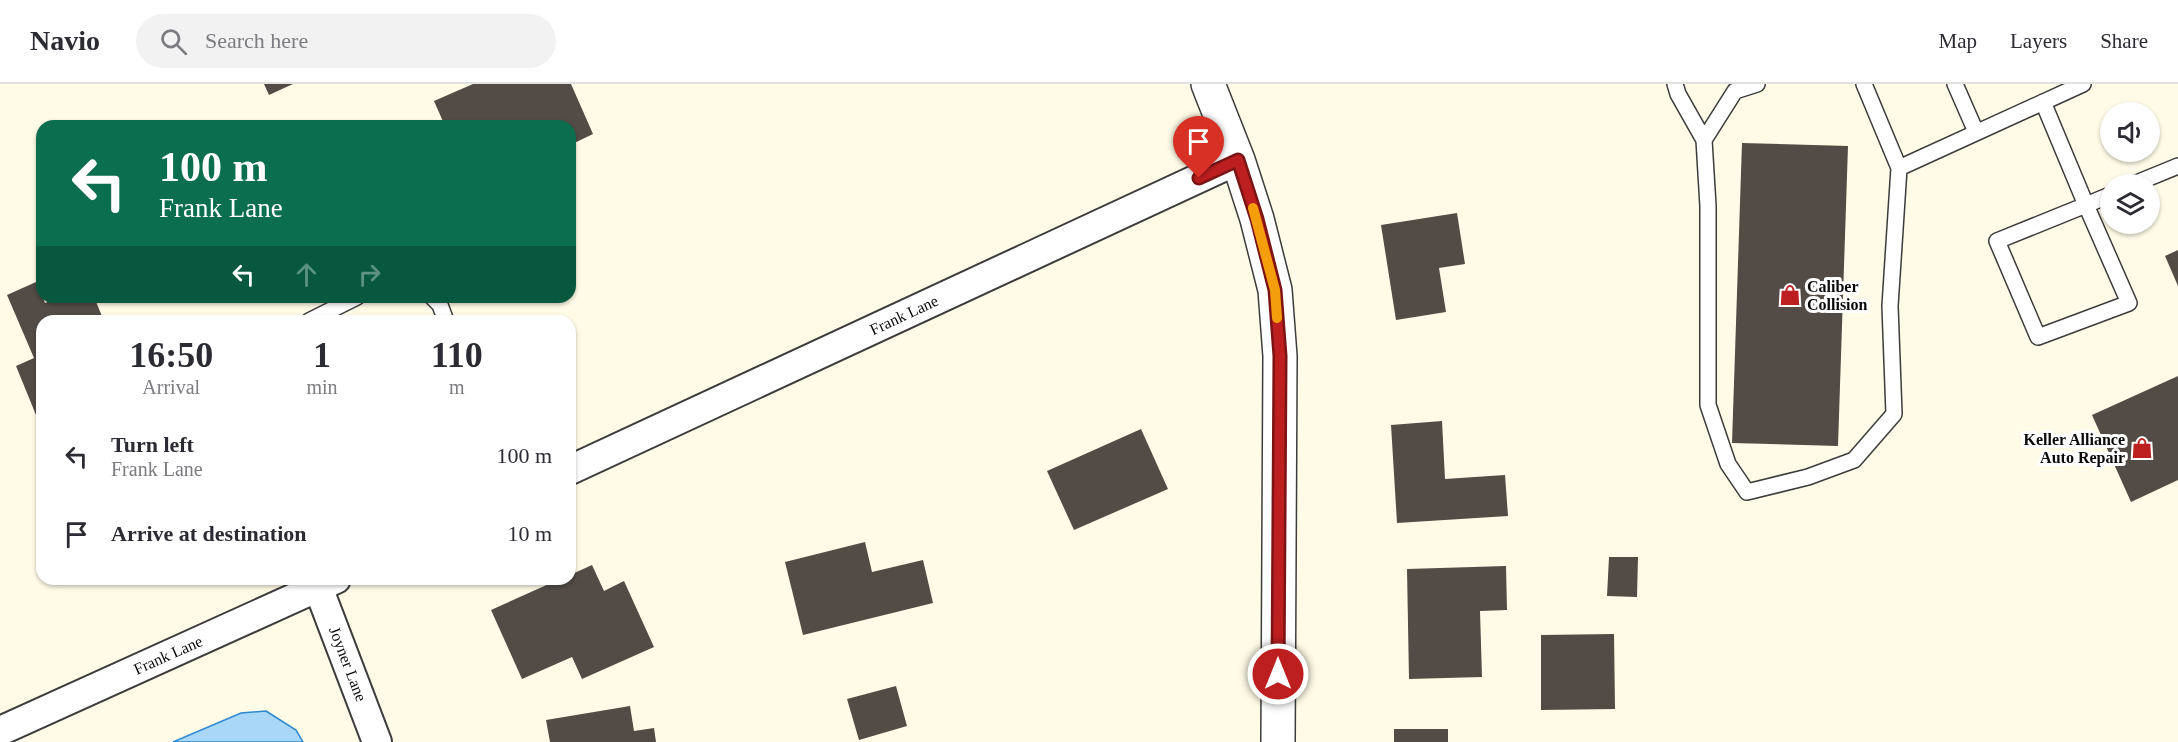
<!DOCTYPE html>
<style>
:root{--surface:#fff;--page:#f2f2f3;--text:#2b2b33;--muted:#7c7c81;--line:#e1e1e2}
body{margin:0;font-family:Georgia,serif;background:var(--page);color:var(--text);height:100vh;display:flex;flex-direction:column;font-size:22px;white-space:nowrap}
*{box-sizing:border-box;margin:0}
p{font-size:20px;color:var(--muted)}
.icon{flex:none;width:33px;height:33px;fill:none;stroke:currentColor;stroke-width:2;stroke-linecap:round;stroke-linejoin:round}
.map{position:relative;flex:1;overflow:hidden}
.sheet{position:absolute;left:36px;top:231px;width:540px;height:270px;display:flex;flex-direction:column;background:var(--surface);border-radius:18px;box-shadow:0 2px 4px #0004}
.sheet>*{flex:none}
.hud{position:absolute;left:36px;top:36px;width:540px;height:183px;border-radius:18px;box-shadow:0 2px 4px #0004;background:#0b6e4f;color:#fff;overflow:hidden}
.tools{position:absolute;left:2100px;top:18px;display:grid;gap:12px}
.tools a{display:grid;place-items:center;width:60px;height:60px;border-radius:50%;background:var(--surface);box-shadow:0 2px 4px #0004;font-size:30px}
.pin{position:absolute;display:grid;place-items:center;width:51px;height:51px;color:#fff;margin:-62px -26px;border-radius:50% 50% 50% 0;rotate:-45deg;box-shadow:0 0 6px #0007}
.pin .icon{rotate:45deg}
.me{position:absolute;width:66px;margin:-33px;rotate:0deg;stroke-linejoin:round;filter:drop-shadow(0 0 4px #0008)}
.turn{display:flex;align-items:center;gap:21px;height:126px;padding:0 24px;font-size:27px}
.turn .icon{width:78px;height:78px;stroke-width:2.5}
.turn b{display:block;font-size:42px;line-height:51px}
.lanes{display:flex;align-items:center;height:57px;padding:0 24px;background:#0003;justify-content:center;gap:30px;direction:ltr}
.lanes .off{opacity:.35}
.eta{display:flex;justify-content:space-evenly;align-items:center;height:102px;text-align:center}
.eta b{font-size:36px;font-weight:600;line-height:42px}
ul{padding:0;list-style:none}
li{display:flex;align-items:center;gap:18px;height:78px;padding:0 24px}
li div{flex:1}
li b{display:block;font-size:22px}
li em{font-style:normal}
header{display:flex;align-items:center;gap:36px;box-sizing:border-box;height:84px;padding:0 30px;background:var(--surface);border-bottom:2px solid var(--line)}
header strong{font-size:28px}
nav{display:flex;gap:33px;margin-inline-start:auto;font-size:21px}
.search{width:420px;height:54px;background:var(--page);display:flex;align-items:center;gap:15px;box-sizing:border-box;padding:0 21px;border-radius:33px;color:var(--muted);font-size:22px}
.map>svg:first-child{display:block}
.water{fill:#a9d7f8;stroke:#2e89d1;stroke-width:1.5}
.building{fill:#524b46}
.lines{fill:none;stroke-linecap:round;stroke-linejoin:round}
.service-casing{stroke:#3c3c3c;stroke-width:18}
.minor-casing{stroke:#3c3c3c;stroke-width:32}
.tertiary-casing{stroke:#3c3c3c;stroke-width:36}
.service{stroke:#fff;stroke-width:15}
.minor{stroke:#fff;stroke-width:28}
.tertiary{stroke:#fff;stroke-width:33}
.route-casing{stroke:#7b1414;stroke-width:15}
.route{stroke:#bd1e1f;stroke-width:10}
.slow{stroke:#f59e0b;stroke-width:10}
.labels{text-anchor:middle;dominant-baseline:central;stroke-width:6;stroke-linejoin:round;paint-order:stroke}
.poi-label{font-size:16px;font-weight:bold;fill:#090909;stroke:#fff;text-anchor:start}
.street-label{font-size:16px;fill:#090909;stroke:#fff}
</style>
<header>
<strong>Navio</strong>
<div class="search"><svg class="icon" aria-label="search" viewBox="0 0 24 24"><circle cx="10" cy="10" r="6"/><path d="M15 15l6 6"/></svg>Search here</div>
<nav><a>Map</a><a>Layers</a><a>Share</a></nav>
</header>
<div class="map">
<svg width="2178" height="658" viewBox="0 0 2178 658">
<rect width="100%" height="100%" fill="#fffbe6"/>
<!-- water -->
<path class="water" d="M266,627L296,646L303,658H173L241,629Z"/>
<!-- building -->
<path class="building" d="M264,0H293L269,11Z
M473,0H571L593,50L570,61V42H445L434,17Z
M1742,59L1848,62L1838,362L1732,359Z
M1457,129L1465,180L1439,184L1446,228L1396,236L1381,141Z
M2178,166V202L2165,172Z
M36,198L45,219L60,213H94L104,237H42V329L36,331L16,282L34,274L7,211Z
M2178,292V396L2131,418L2092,331Z
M1442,337L1445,395L1505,391L1508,432L1397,439L1391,341Z
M1141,345L1168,405L1074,446L1047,387Z
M865,458L872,488L923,476L933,519L803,551L785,478Z
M1609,473H1638L1637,513L1607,512Z
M592,481L604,507L624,497L654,563L582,595L572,573L522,595L491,526L560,495H570V491Z
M1506,482L1507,526L1480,527L1482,593L1409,595L1407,485Z
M1614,550L1615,625L1541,626V551Z
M896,602L907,642L859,656L847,615Z
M630,622L634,647L654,644L656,658H550L546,636Z
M1394,645H1448V658H1394Z"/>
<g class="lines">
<defs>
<path id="service" d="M1675,0L1678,10L1704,56
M1757,0L1735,7L1704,56L1708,122V321L1728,380L1747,408L1808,393L1854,376L1894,330L1890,222L1899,84L1864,0
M1955,0L1976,48
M2043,18L2086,121L2110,111
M1899,84L2083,0
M2134,100L2178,82
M2086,121L2129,219L2038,253L1997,157Z
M432,213L440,221L446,237
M309,237L357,213"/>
<path id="minor" d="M570,386L1238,76
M318,503L377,658
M0,647L336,495"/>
<path id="tertiary" d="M1208,0L1238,76L1257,135L1275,206L1280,272L1278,658"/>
</defs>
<!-- service casing -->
<use href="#service" class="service-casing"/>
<!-- minor casing -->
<use href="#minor" class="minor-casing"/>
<!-- tertiary casing -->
<use href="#tertiary" class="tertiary-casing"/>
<!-- service -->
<use href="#service" class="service"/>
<!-- minor -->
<use href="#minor" class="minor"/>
<!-- tertiary -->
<use href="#tertiary" class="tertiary"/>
</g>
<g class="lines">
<defs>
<path id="route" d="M1199,94L1238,76L1257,135L1275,206L1280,272L1278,590"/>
</defs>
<!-- route casing -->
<use href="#route" class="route-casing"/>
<!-- route -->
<use href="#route" class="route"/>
<!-- slow -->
<path class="slow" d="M1253,124L1275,206L1277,234"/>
</g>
<!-- icons -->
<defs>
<symbol id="shop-bare" viewBox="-9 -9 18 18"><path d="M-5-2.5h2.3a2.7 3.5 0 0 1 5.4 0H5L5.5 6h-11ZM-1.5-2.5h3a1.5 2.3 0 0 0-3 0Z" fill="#bd1e1f" stroke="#fff" stroke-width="2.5" paint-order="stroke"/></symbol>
</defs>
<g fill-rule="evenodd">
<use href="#shop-bare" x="1775" y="196" width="30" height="30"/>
<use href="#shop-bare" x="2127" y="349" width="30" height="30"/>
</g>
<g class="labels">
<!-- poi labels -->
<g class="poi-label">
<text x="1807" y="202">Caliber<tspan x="1807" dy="18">Collision</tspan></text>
<text x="2125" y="355" text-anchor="end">Keller Alliance<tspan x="2125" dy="18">Auto Repair</tspan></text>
</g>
<!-- street labels -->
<g class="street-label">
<text transform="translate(904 231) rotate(-25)">Frank Lane</text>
<text transform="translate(168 571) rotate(-24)">Frank Lane</text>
<text transform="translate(348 580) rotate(69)">Joyner Lane</text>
</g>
</g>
</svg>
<div class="tools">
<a><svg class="icon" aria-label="sound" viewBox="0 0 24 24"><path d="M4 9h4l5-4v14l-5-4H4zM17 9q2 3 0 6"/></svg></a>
<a><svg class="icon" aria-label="layers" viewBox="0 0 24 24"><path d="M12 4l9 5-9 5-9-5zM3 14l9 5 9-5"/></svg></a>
</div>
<div class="pin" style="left:1199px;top:94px;background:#d93025"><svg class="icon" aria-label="arrive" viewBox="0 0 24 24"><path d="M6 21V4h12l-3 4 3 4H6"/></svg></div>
<svg class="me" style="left:1278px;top:590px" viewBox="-20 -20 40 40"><circle r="17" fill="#bd1e1f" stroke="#fff" stroke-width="3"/><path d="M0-11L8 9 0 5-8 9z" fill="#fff"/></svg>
<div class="hud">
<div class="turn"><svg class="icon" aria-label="left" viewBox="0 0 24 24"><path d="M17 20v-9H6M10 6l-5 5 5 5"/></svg><div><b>100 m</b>Frank Lane</div></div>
<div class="lanes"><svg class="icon" aria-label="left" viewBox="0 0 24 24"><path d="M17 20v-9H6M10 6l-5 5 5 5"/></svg><svg class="icon off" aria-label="ahead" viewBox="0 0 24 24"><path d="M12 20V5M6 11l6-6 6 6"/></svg><svg class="icon off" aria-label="right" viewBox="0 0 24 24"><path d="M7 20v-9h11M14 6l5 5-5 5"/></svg></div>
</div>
<section class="sheet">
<div class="eta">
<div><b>16:50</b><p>Arrival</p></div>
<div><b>1</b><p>min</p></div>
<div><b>110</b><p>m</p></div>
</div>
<ul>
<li><svg class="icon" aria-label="left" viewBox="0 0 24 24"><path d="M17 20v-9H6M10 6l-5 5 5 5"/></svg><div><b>Turn left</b><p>Frank Lane</p></div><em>100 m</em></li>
<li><svg class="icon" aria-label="arrive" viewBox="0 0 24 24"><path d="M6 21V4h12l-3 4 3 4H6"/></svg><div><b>Arrive at destination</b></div><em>10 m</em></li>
</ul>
</section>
</div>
